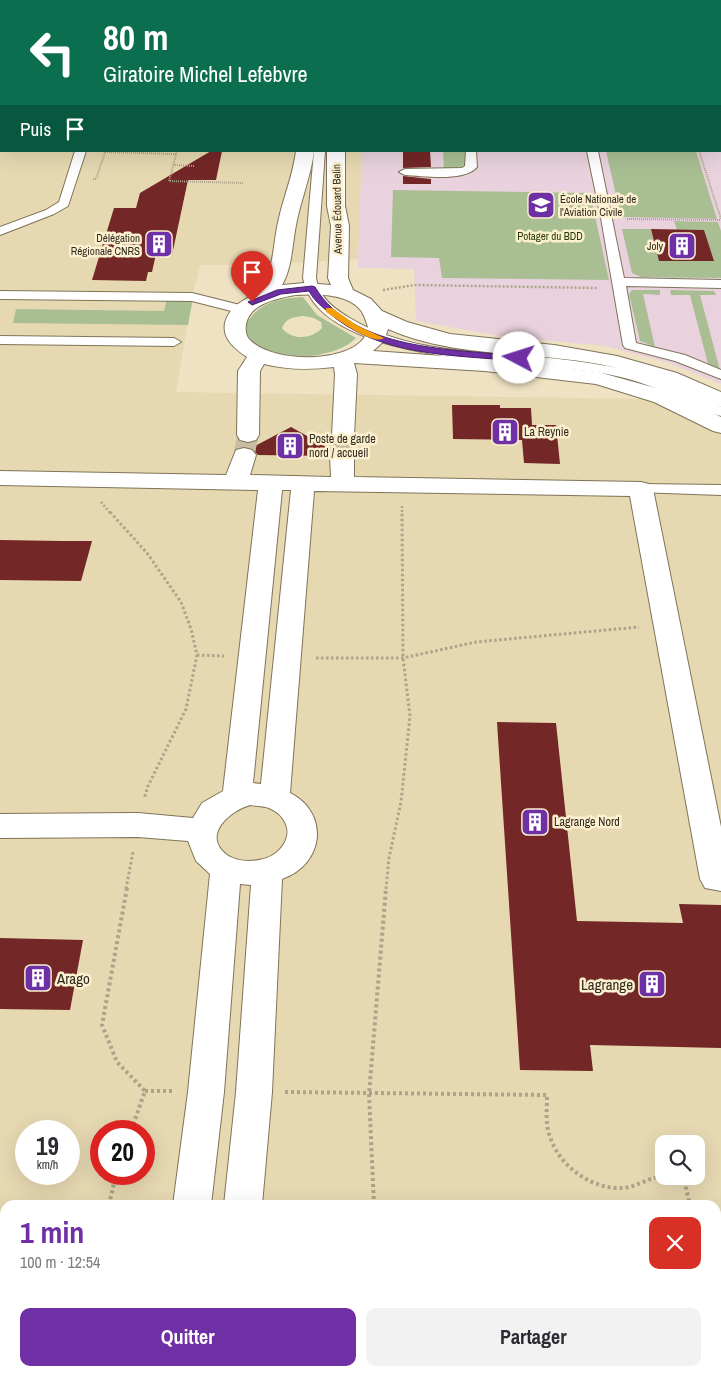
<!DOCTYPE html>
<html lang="fr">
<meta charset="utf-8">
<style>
:root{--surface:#fff;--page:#f2f2f3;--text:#2b2b33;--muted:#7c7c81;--accent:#6f30a5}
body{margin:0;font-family:"Archivo Narrow",sans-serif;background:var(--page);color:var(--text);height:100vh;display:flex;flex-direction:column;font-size:19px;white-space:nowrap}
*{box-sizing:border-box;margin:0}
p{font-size:16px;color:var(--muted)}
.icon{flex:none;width:28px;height:28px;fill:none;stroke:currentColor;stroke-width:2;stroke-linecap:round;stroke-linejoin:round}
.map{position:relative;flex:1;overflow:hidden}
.drawer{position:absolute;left:0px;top:1200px;width:721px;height:176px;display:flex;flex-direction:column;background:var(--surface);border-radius:15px 15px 0 0;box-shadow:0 5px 20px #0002}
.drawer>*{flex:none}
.banner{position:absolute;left:0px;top:0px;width:721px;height:152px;box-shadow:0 5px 20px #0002;background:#0b6e4f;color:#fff;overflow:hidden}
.controls{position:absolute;left:655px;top:1135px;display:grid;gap:10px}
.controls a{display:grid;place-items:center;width:50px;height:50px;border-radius:10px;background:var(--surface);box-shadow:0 5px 20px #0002;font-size:25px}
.speed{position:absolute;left:15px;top:1120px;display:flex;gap:10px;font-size:25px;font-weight:700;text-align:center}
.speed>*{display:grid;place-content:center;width:65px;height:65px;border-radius:50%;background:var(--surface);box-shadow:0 5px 20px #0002;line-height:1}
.speed small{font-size:12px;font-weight:400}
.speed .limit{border:8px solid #d22;background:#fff;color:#111}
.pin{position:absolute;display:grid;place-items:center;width:42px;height:42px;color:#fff;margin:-51px -21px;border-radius:50% 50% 50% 0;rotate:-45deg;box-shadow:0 0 5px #0007}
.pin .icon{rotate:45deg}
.me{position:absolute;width:55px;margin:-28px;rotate:275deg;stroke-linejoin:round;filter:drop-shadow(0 0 4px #0008)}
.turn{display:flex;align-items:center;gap:18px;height:105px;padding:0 20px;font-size:22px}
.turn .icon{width:65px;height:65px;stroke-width:2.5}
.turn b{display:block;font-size:35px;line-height:42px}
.then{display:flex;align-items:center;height:48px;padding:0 20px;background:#0003;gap:10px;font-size:19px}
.round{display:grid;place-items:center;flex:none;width:52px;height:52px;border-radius:10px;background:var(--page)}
.summary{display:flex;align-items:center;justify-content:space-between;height:85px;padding:0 20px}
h1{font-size:30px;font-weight:700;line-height:38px;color:var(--accent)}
.action{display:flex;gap:10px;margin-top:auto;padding:10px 20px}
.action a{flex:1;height:58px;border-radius:10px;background:var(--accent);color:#fff;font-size:20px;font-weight:700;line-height:58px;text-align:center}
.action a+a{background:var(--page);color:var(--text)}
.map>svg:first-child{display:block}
.built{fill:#e6d8b1;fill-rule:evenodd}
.education{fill:#e9d2dd}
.green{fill:#a9bf93;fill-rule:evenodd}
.building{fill:#732726}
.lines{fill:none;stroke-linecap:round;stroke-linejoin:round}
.street-tunnel{stroke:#c8bda2;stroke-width:21;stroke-dasharray:21 11;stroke-linecap:butt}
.lane-casing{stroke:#7f7458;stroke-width:2}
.street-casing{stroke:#7f7458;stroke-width:2}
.path-far3{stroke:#aca38a;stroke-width:2;stroke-dasharray:1 1;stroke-linecap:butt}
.path-far2{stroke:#aca38a;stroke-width:2.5;stroke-dasharray:2 2;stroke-linecap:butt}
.path-far1{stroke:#aca38a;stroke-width:3;stroke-dasharray:2.5 2.5;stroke-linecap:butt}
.path{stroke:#aca38a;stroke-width:4;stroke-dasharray:3 3;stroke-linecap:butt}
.lane{fill:#fff;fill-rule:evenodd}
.street{fill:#fff;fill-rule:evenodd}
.route{fill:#6f30a5;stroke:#481f6b}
.slow{fill:#f59e0b}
.labels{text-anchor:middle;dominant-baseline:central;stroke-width:5;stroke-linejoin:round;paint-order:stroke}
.far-poi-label{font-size:11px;fill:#2f2b1f;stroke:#fcf0d0;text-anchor:end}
.far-street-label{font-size:11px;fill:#2f2b1f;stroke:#fcf0d0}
.far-park-label{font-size:11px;fill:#263c04;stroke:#fcf0d0}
.poi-label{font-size:12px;fill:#2f2b1f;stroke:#fcf0d0;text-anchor:start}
.near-poi-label{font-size:15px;fill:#2f2b1f;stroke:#fcf0d0;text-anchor:start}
</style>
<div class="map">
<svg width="721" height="1376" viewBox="0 0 721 1376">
<rect width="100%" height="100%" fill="#eee2c3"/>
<!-- built -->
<path class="built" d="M0,0H391L1,1V151H362L358,259L261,265H200L192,297L176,392L651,399L721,433V1376H0ZM26,1131H69V1174H26ZM101,1131H144V1174H101ZM664,1144H696V1176H664ZM5,1205H716V1371H5Z"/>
<!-- education -->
<path class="education" d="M391,0H721V384L669,363L605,346L494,335L416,321L414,269L358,268V259L362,151H720V1Z"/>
<!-- green -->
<path class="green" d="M443,151H465V165L457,169H444Z
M606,151H696L717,219L621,217Z
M393,190L590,193L609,280L442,278L439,258L391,257Z
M674,221L718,222L721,231V278L641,277L632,273L622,229H651L659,261H713L677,230Z
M632,290H660V295L643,294L655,347L640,341L629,294Z
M670,290L714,291L716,295H700L720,370L708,364L690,295H671Z
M303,297L317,315L356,338C333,362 251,368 245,326C257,303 278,298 303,297ZM303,316L314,318L321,322L322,328C312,339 292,341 282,328C286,318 293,317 303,316Z
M167,298H193L188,325L13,323L16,309L164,311Z"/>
<!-- building -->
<path class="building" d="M211,151H222L216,180H188L172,255L156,254L152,272H148L146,281L92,280L114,208H136L140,193Z
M403,151H430L431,167L403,168Z
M403,176L431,179V184H403Z
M651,229L704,230L714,261H659Z
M452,405H500V408H531L532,425H556L560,464L524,463L522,440L453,439Z
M291,427L332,450L328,456L258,455L251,448Z
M0,540L62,541H92L81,581L0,580Z
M497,722L556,723L577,921L683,923L679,904L721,905V1048L590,1045L593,1071L520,1070Z
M0,938L83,940L70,1010L0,1009Z"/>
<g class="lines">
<!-- street-tunnel -->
<path class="street-tunnel" d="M244,455L248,435
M342,456L343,436"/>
<defs>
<path id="lane" d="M490,0H500V1H491Z
M720,71H721V77H720Z
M0,121H1V127H0Z
M75,151H86L68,206L54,214L0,235V227L46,210L59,202Z
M314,151H325L316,278C320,298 332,307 348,317C405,352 475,352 539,357C562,359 585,362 607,366C647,373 684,390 721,407V416C709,413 697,406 686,401C661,390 635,379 607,374C538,361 319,367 303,278Z
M466,151H476L477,167C464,182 424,176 405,175L399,172L405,169L462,168L465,166Z
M587,151H598L624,278L721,280V288L626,286L636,343L685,355L721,370V379L675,361L625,348L623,345L601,218Z
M0,291L192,293L248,307L249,310L243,314L192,301L0,299Z
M0,336L174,338L181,342L174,346L0,344Z
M641,484L721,485V495L636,492L633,489L636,486Z"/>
<path id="street" d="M313,0H327V1H313Z
M339,0H353V1H339Z
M296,151H314C311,175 302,197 297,220C292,242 293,266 282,285L305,283L331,285L328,278L331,226L327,206V151H345V206L349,226L348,278L353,290L371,299L382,311L407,322L450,334L554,345L617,356L677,373L721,392V407C706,403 693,395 679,389C653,378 626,370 599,364C530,351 453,358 388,329L384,341L373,351L485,359L598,372L670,392L721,417V433L713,431L654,402L596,384L485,371L354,363L357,374L354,436L351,441L343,443L335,441L332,436L335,374L334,367C309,370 288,370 264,364L260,371L259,435L256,440L248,442L240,440L237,435L238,371L247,357C235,349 222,339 225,323C231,300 253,300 262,286C275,267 273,240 279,218C284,196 293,175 296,151ZM296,295C317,294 349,293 362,312C365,317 366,322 368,327C367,330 366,335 364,338C345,364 270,363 249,339C246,336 245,329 246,325C249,303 279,298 296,295Z
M244,448L252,450L256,455L250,475L331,477L330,456L334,451L342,449L350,451L354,456V477L641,482L649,484L653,489L721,827V891L705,888L700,879L630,496L314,491L290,793C330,813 324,865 282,879L272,1092L262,1205H224L236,1092L251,885L240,884L224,1092L211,1205H173L188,1092L210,874L196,861L188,841L138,837L0,838V814L138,813L193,818L202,803L223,791L258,490L0,485V471L226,475L236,450ZM282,490H291L261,784L253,783ZM250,805C256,806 263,806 269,808C286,815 294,833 281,848C270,862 242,865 227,855C201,835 230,811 250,805Z
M153,1371H193L192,1376H152Z
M207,1371H247V1376H207Z"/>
</defs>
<!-- lane casing -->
<use href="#lane" class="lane-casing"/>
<!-- street casing -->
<use href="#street" class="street-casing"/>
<!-- path-far3 -->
<path class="path-far3" d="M177,151L169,181L243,183
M699,151L721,219
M105,152L176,154
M173,165L195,166
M93,179H96L105,152
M627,219L721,220"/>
<!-- path-far2 -->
<path class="path-far2" d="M383,290L415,285L598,288
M101,502L111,514
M402,506V514"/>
<!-- path-far1 -->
<path class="path-far1" d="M110,512L147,553L181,602L191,629L197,655L186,709L148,786L144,799
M197,655L224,656
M316,658H403L476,642L639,627
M126,889L133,852
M386,889L389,858L401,802L410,716L403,658L402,512"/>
<!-- path -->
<path class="path" d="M127,888L102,1025L117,1062L145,1091L131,1131
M145,1091H174
M285,1092L547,1095C547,1109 545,1124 550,1137C560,1167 592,1190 624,1188C638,1186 650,1177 664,1176
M676,1176H683L690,1205
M109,1205L116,1174
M374,1205L369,1094L386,888
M101,1371V1376
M347,1376L348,1371"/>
<!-- lane -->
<use href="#lane" class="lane"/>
<!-- street -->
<use href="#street" class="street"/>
</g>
<!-- route -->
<path class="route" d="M312,286L315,287C353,351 453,349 519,356L523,358L519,361C456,355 377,357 327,311C320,305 314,300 309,291L281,294L252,305L248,302L277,290Z"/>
<!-- slow -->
<path class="slow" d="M326,308H332L358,326L384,338C373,346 337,319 326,312Z"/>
<!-- icons -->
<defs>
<symbol id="university-square" viewBox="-11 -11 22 22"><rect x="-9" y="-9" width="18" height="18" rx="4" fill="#6f30a5" stroke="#fcf0d0"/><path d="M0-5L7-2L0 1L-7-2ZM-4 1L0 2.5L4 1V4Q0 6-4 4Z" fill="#fff"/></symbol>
<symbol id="building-square" viewBox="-11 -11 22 22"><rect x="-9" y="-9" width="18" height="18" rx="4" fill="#6f30a5" stroke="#fcf0d0"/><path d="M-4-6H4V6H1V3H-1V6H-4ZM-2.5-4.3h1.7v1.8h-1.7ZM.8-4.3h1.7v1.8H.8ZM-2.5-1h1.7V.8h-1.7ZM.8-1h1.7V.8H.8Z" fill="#fff"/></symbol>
</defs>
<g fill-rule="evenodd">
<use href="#university-square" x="525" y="189" width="32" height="32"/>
<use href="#building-square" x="143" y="228" width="32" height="32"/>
<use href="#building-square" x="666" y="230" width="32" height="32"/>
<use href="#building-square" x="489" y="416" width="32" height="32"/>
<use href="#building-square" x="274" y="430" width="32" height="32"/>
<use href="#building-square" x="519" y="806" width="32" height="32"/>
<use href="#building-square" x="22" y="962" width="32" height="32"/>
<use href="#building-square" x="636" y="968" width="32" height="32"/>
</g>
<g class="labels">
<!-- far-poi labels -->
<g class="far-poi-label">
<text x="560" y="199" text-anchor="start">École Nationale de<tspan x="560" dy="13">l'Aviation Civile</tspan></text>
<text x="140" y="238">Délégation<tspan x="140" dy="13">Régionale CNRS</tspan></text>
<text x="663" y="246">Joly</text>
</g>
<!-- far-street labels -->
<g class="far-street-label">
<text transform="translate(337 209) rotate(-91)">Avenue Édouard Belin</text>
</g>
<!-- far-park labels -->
<g class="far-park-label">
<text x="550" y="236">Potager du BDD</text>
</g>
<!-- poi labels -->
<g class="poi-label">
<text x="524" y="432">La Reynie</text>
<text x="309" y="439">Poste de garde<tspan x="309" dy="14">nord / accueil</tspan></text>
<text x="554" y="822">Lagrange Nord</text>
</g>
<!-- near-poi labels -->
<g class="near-poi-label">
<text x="57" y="978">Arago</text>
<text x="633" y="984" text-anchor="end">Lagrange</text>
</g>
</g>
</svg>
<div class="controls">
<a><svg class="icon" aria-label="search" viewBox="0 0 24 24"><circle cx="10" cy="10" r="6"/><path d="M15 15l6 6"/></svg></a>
</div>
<div class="speed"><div>19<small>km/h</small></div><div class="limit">20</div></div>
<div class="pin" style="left:252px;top:302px;background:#d93025"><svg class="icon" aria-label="arrive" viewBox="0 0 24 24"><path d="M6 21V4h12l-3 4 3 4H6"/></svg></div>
<svg class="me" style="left:519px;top:358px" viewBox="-20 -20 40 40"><circle r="19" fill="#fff"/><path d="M0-13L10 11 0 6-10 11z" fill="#6f30a5"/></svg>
<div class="banner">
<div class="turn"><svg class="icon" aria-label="left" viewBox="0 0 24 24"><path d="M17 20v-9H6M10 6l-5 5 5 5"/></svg><div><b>80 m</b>Giratoire Michel Lefebvre</div></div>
<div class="then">Puis<svg class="icon" aria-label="arrive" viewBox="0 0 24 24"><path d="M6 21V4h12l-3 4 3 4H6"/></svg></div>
</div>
<section class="drawer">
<div class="summary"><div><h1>1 min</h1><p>100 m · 12:54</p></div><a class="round" style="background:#d93025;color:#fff"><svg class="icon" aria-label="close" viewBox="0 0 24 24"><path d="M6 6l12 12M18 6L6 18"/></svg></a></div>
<div class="action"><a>Quitter</a><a>Partager</a></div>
</section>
</div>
